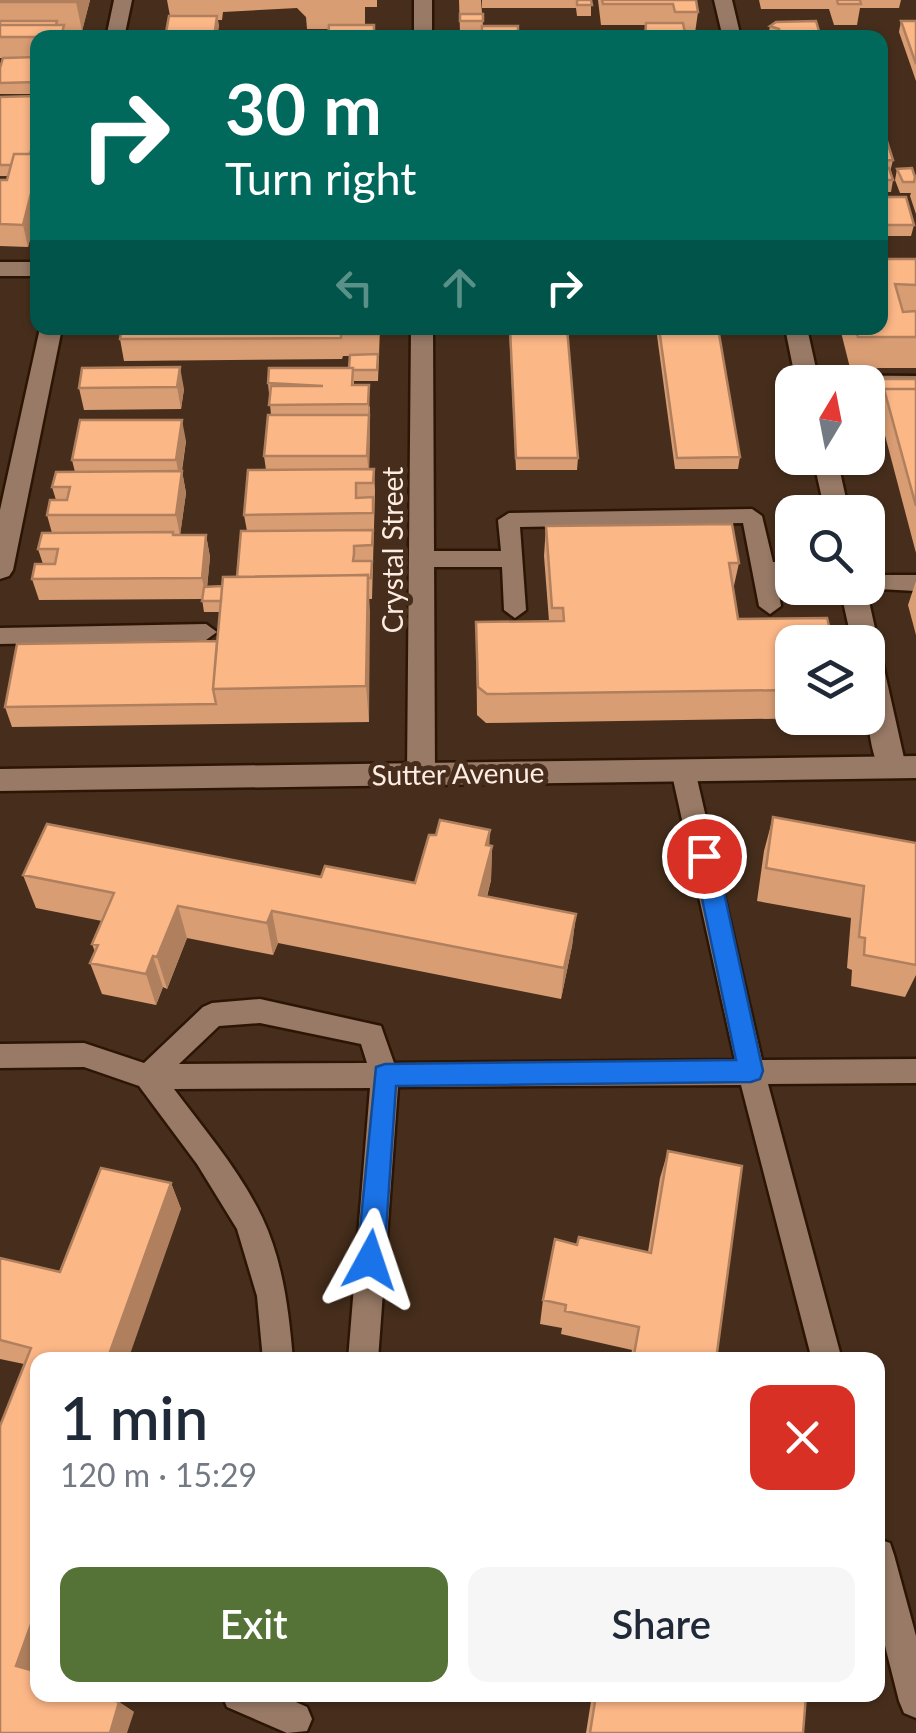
<!DOCTYPE html>
<meta charset="utf-8">
<style>
:root{--surface:#fff;--page:#f6f6f7;--text:#1f2937;--muted:#747a83;--accent:#557237}
body{margin:0;font-family:Lato,sans-serif;background:var(--page);color:var(--text);height:100vh;display:flex;flex-direction:column;font-size:38px;white-space:nowrap}
*{box-sizing:border-box;margin:0}
p{font-size:32px;color:var(--muted)}
.icon{flex:none;width:55px;height:55px;fill:none;stroke:currentColor;stroke-width:2;stroke-linecap:round;stroke-linejoin:round}
.map{position:relative;flex:1;overflow:hidden}
.details{position:absolute;left:30px;top:1352px;width:855px;height:350px;display:flex;flex-direction:column;background:var(--surface);border-radius:20px;box-shadow:0 2px 8px #0004}
.details>*{flex:none}
.banner{position:absolute;left:30px;top:30px;width:858px;height:305px;border-radius:20px;box-shadow:0 2px 8px #0004;background:#00695c;color:#fff;overflow:hidden}
.needle{width:65px;rotate:10deg}
.buttons{position:absolute;left:775px;top:365px;display:grid;gap:20px}
.buttons a{display:grid;place-items:center;width:110px;height:110px;border-radius:20px;background:var(--surface);box-shadow:0 2px 8px #0004;font-size:50px}
.pin{position:absolute;display:grid;place-items:center;width:85px;height:85px;color:#fff;margin:-42px;border:5px solid #fff;border-radius:50%;box-shadow:0 2px 10px #0007}
.me{position:absolute;width:110px;margin:-55px;rotate:5deg;stroke-linejoin:round;filter:drop-shadow(0 0 8px #0008)}
.turn{display:flex;align-items:center;gap:35px;height:210px;padding:0 30px;font-size:45px}
.turn .icon{width:130px;height:130px;stroke-width:2.5}
.turn b{display:block;font-size:70px;line-height:85px}
.lanes{display:flex;align-items:center;height:95px;padding:0 30px;background:#0003;justify-content:center;gap:50px;direction:ltr}
.lanes .off{opacity:.35}
.round{display:grid;place-items:center;flex:none;width:105px;height:105px;border-radius:20px;background:var(--page)}
.summary{display:flex;align-items:center;justify-content:space-between;height:170px;padding:0 30px}
h1{font-size:60px;font-weight:600;line-height:75px}
.action{display:flex;gap:20px;margin-top:auto;padding:20px 30px}
.action a{flex:1;height:115px;border-radius:20px;background:var(--accent);color:#fff;font-size:40px;font-weight:600;line-height:115px;text-align:center}
.action a+a{background:var(--page);color:var(--text)}
.map>svg:first-child{display:block}
.lines{fill:none;stroke-linecap:round;stroke-linejoin:round}
.lane-casing{stroke:#2c1504;stroke-width:5}
.street-casing{stroke:#2c1504;stroke-width:5}
.secondary-casing{stroke:#2c1504;stroke-width:5}
.lane{fill:#987a66;fill-rule:evenodd}
.street{fill:#987a66;fill-rule:evenodd}
.secondary{fill:#987a66;fill-rule:evenodd}
.wall{fill:#d99d74}
.shaded-wall{fill:#b0805e}
.building{fill:#fcb787;stroke:#b0805e;stroke-width:2.5}
.route{fill:#1a73e8;stroke:#114b97;stroke-width:2.5}
.labels{text-anchor:middle;dominant-baseline:central;stroke-width:10;stroke-linejoin:round;paint-order:stroke}
.street-label{font-size:28px;fill:#fdece1;stroke:#472e1c}
</style>
<div class="map">
<svg width="916" height="1733" viewBox="0 0 916 1733">
<rect width="100%" height="100%" fill="#472e1c"/>
<g class="lines">
<defs>
<path id="lane" d="M808,375L916,376V388H868V382H799L801,377Z
M752,509L762,516L773,562H792V576L776,577L781,606L770,614L759,606L743,523L520,527L526,610L515,618L504,610L502,567H423L412,559L423,551H501L498,520L509,513Z
M868,575H916V591L860,588H868Z
M206,624L217,632L206,640L0,644V628Z
M683,761L691,763L695,770L762,1060L916,1059V1083L768,1084L842,1360H812L741,1085L398,1087L378,1360H348L370,1088L174,1089C204,1129 240,1171 262,1217C283,1261 289,1312 293,1360H263L257,1296L237,1229L197,1164L139,1086L84,1067L0,1068V1044L84,1043L144,1063L203,1007L212,1003L260,999L381,1026L394,1063L735,1060L671,770L675,763ZM260,1023L361,1044L367,1063L179,1064L219,1026Z
M878,1539L890,1543L894,1555L916,1636V1718L904,1713L899,1701L878,1618Z
M222,1695H280L307,1707L312,1719L307,1731L287,1733L227,1707Z"/>
<path id="street" d="M114,0H132L124,38H106Z
M414,0H432V38H414Z
M714,0H732L741,38H723Z
M0,262H38V276H0Z
M40,328H62L13,570L9,576L0,579V510Z
M411,328H433L435,774L431,782L421,785L411,782L407,774Z
M785,328H807L819,382H796Z
M813,458H837L849,512H825Z
M840,588H866L906,767L902,775L892,778L882,775C862,736 868,685 868,642H852Z"/>
<path id="secondary" d="M916,756V778L0,791V769Z"/>
</defs>
<!-- lane casing -->
<use href="#lane" class="lane-casing"/>
<!-- street casing -->
<use href="#street" class="street-casing"/>
<!-- secondary casing -->
<use href="#secondary" class="secondary-casing"/>
<!-- lane -->
<use href="#lane" class="lane"/>
<!-- street -->
<use href="#street" class="street"/>
<!-- secondary -->
<use href="#secondary" class="secondary"/>
</g>
<!-- wall -->
<path class="wall" d="M0,0H90L82,31H66L67,38H38V94H0V68L2,58H0Z
M167,0H377V7H365V25H374L375,38H328V29H307L306,17L297,8L223,12L222,20H218L219,27L170,16Z
M459,0H481L483,26L482,32H460Z
M482,0H591V16H577L576,8H482Z
M598,0H696L698,12L695,33H685L686,38H645L646,25H601Z
M759,0H901L899,8H860L857,25H834L829,9H761Z
M901,21H916V81L899,32Z
M770,26L821,38L768,37Z
M38,96V148L36,154H38V209L28,247L0,246V180H7L8,176H0V97Z
M880,138L893,160L890,172L893,180L891,192H880Z
M897,169L915,177L916,174V214L910,196L911,193H900L895,180Z
M880,197L914,225L911,236H881Z
M880,259H916V368H850L840,328H880Z
M122,328H380L378,381H354V385L370,407L369,469H374L375,491L372,599H369V722L12,727L5,707L217,641L220,612H204L202,599L39,600L32,579L43,564L38,549L52,533L47,515L56,500L52,487L75,472L72,460L186,441L182,471L186,493L180,535H206L210,557L207,587L222,586L237,577L247,531L244,515L266,470L264,456L271,415L268,383L349,368L350,356H343L342,359L124,361L120,339Z
M509,328H567L578,458L577,470H516Z
M656,328H718L740,457L738,469H675Z
M82,368L184,389L181,409L84,410L79,388Z
M876,379H916V553L873,390Z
M546,526L739,563L733,590L738,619L792,642V718H822L486,723L477,715L476,622L549,621L544,556Z
M916,581V635L908,605Z
M773,817L916,843V975L905,997L851,986L852,970L847,968L851,918L757,901L764,851Z
M490,846H492L491,880L487,897L576,914L572,946L561,999L278,943L273,955L187,938L167,989L163,987L156,1005L102,994L90,963L95,952L92,944L102,921L36,908L23,875L321,877L415,883Z
M668,1151L716,1360H630L632,1350L561,1334L562,1328L540,1324L543,1300L577,1245L648,1252L660,1178Z
M171,1183L181,1209L38,1360V1667L36,1671L38,1695H108L111,1697L110,1700L119,1702L134,1712L0,1733V1426L24,1364L0,1359V1258L60,1272Z
M592,1695H806L803,1733H586Z"/>
<!-- shaded-wall -->
<path class="shaded-wall" d="M76,0H90L82,31L76,2Z
M217,16L219,27L217,38H214Z
M38,127V148L30,176L28,165Z
M38,166V209L28,247L23,225Z
M180,367L184,389L181,409L177,387Z
M369,385L370,437L369,477L367,456Z
M182,420L186,441L180,481L176,460Z
M182,471L186,493L180,536L176,515Z
M206,535L210,557L206,599L202,578Z
M368,575L370,611L369,722L366,686Z
M490,830L489,857L492,846L491,880L478,928L479,895L486,845Z
M178,906L187,938L167,989L157,957Z
M272,911L278,943L273,955L267,923Z
M576,914L572,946L561,999L564,968Z
M153,956L163,987L156,1005L146,974Z
M171,1183L181,1209L128,1360H107Z
M38,1605V1667L34,1677L16,1666Z
M94,1695H108L111,1697L109,1706Z
M119,1702L134,1712L127,1733H110Z"/>
<!-- building -->
<path class="building" d="M0,0H76V2H0Z
M577,0H591L592,5H577Z
M602,0H696L698,12H675L673,4H603Z
M837,0H860L861,4H838Z
M460,14H483V21H460Z
M169,16H217L214,38H165Z
M0,21H57L56,25H0Z
M816,21L821,38H781L779,29L770,26L776,22Z
M901,21H916V64Z
M646,23H683L686,38H645Z
M0,25H64L61,37H0Z
M329,25H374V38H328Z
M482,26H518V38H482Z
M38,57V82L0,83V68L3,58Z
M38,96V127L30,154H14L11,165H0V97Z
M880,138H886L893,160L880,161Z
M14,154H38V166L23,225L0,224V180H7Z
M880,168H889L893,180H880Z
M912,168L915,177L914,182H903L897,169Z
M880,197H906L914,225H884L880,210Z
M880,259H916V285L895,284L903,312L916,311V337H858L855,328H880Z
M122,328H378V334H341V338L120,339Z
M510,328H567L578,458H516Z
M659,328H718L740,457L677,458Z
M378,354L377,370H353V368H349L350,355Z
M180,367L177,387L79,388L82,368Z
M269,368H353L352,385H369L368,404L269,405L271,386H323L268,383Z
M876,379H916V389H884L881,400Z
M884,389H916V506Z
M268,415H369L367,456H264Z
M80,420H182L176,460H72Z
M374,469L373,483H356V498L373,497V513L244,515L248,470Z
M182,471L176,515H47L50,500H67L70,487H52L56,472Z
M732,524L739,563H729L738,619L827,618L833,642H792V690L487,694L478,687L476,622L564,621L563,608H552L546,526Z
M373,530L372,545L354,546V554L353,561H372L371,578H368V575L237,577L241,531Z
M173,532V535H206L202,578L32,579L35,564H55L58,549H38L42,533Z
M368,575L366,686L213,689L223,577Z
M222,586L221,601H202L204,587Z
M217,641L213,689L216,704L5,707L17,644Z
M773,817L916,843V965L864,955L865,938L859,937L864,886L766,868Z
M440,820L490,830L486,845L492,846L479,895L576,914L564,968L272,911L267,923L178,906L157,957L153,956L146,974L90,963L98,945L92,944L114,893L23,875L47,824L321,877L325,866L415,883L429,835H436Z
M668,1151L742,1166L716,1360H633L639,1327L565,1311L566,1305L543,1300L555,1239L577,1245L579,1237L651,1253Z
M101,1168L171,1183L107,1360H38V1605L16,1666L38,1672V1695H94L119,1702L110,1733H0V1426L31,1348L0,1340V1258L60,1272Z
M596,1695H806L803,1733H590Z"/>
<!-- route -->
<path class="route" d="M704,847L716,856L763,1071L760,1079L751,1082L396,1086L384,1260L380,1269L370,1272L361,1269L357,1260L376,1067L385,1064L736,1060L693,856Z"/>
<g class="labels">
<!-- street labels -->
<g class="street-label">
<text transform="translate(392 550) rotate(-90)">Crystal Street</text>
<text transform="translate(458 773) rotate(-1)">Sutter Avenue</text>
</g>
</g>
</svg>
<div class="buttons">
<a><svg class="needle" viewBox="-14 -14 28 28"><path d="M0-13l5 13h-10z" fill="#e53935"/><path d="M0 13l5-13h-10z" fill="#747a83"/></svg></a>
<a><svg class="icon" aria-label="search" viewBox="0 0 24 24"><circle cx="10" cy="10" r="6"/><path d="M15 15l6 6"/></svg></a>
<a><svg class="icon" aria-label="layers" viewBox="0 0 24 24"><path d="M12 4l9 5-9 5-9-5zM3 14l9 5 9-5"/></svg></a>
</div>
<div class="pin" style="left:704px;top:856px;background:#d93025"><svg class="icon" aria-label="arrive" viewBox="0 0 24 24"><path d="M6 21V4h12l-3 4 3 4H6"/></svg></div>
<svg class="me" style="left:370px;top:1260px" viewBox="-20 -20 40 40"><path d="M0-17L14 15 0 8-14 15z" fill="#1a73e8" stroke="#fff" stroke-width="4"/></svg>
<div class="banner">
<div class="turn"><svg class="icon" aria-label="right" viewBox="0 0 24 24"><path d="M7 20v-9h11M14 6l5 5-5 5"/></svg><div><b>30 m</b>Turn right</div></div>
<div class="lanes"><svg class="icon off" aria-label="left" viewBox="0 0 24 24"><path d="M17 20v-9H6M10 6l-5 5 5 5"/></svg><svg class="icon off" aria-label="ahead" viewBox="0 0 24 24"><path d="M12 20V5M6 11l6-6 6 6"/></svg><svg class="icon" aria-label="right" viewBox="0 0 24 24"><path d="M7 20v-9h11M14 6l5 5-5 5"/></svg></div>
</div>
<section class="details">
<div class="summary"><div><h1>1 min</h1><p>120 m · 15:29</p></div><a class="round" style="background:#d93025;color:#fff"><svg class="icon" aria-label="close" viewBox="0 0 24 24"><path d="M6 6l12 12M18 6L6 18"/></svg></a></div>
<div class="action"><a>Exit</a><a>Share</a></div>
</section>
</div>
